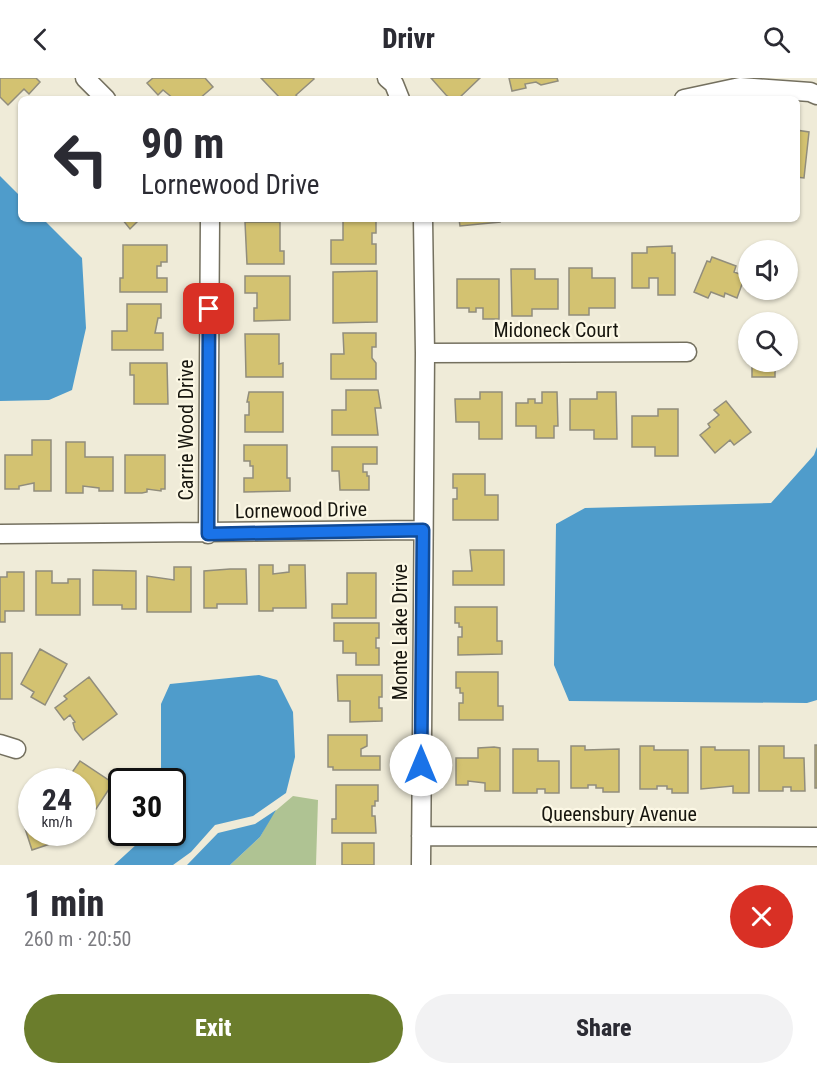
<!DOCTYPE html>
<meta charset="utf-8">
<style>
:root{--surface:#fff;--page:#f2f2f3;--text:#2b2b33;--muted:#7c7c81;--accent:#6b7d2c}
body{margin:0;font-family:"Roboto Condensed",sans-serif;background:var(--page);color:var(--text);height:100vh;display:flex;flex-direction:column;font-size:22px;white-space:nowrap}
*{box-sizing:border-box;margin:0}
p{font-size:20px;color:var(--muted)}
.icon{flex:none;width:33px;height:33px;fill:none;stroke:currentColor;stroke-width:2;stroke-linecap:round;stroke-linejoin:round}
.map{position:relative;height:787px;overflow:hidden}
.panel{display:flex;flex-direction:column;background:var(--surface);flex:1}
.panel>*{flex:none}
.guide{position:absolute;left:18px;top:18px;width:782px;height:126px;border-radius:9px;box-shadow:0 2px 4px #0004;background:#fff;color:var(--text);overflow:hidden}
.fabs{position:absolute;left:738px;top:162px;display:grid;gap:12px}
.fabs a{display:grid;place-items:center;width:60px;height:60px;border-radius:50%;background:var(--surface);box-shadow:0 2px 4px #0004;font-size:30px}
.speed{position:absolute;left:18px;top:690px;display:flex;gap:12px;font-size:30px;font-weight:700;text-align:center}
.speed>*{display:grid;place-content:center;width:78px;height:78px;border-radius:50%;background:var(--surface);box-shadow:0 2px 4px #0004;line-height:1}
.speed small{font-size:15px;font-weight:400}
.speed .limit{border:3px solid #111;border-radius:9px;background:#fff;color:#111}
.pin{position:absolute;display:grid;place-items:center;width:51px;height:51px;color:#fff;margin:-26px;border-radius:12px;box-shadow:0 3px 9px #0006}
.me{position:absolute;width:66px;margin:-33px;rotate:0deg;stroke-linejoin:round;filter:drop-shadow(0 0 4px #0008)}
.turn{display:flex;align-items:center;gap:21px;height:126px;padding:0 24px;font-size:27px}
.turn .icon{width:78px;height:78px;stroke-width:2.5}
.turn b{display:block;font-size:42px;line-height:51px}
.round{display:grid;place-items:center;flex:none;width:63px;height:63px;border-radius:32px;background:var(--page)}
.head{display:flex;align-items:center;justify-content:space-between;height:102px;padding:0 24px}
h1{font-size:36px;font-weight:800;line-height:45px}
.action{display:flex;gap:12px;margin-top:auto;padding:12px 24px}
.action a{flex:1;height:69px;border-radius:36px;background:var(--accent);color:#fff;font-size:24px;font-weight:800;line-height:69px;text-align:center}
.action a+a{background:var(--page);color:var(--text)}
header{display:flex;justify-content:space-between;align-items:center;height:78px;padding:0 24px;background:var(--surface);font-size:27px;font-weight:800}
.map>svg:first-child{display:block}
.green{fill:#afc393}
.water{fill:#4f9ccb}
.building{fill:#d3c271;stroke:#918d7c;stroke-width:1.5}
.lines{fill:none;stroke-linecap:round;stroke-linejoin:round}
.minor-casing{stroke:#74705f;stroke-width:21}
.minor{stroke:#fff;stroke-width:18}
.route-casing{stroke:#114b97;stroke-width:15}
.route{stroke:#1a73e8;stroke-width:10}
.labels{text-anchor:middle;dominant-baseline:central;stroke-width:4.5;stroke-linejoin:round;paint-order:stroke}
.street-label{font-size:20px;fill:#16150e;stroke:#fcf8e5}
</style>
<header><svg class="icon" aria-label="back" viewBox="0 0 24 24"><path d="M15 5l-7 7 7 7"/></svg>Drivr<svg class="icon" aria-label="search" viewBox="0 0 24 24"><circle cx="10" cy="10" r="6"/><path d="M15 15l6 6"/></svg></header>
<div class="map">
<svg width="817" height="787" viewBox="0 0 817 787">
<rect width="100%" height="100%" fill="#efebd8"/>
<!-- green -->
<path class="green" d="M293,718L318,722L316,787H230L260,759L273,735Z"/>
<!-- water -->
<path class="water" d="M0,98L21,119V141H43L82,180L86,250L72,312L49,322L0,323Z
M817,369V622L807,625L569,623L554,587L556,446L585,430L771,425L814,377Z
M259,597L277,602L293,634L295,679L286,715L253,738L215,747L191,774L173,787H114L149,755L172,754V704L161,703V626L170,606Z
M276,732L260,759L230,787H187L218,755L255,746Z"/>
<!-- building -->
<path class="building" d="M0,0H36L40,4L29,16L24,11L8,27L0,19Z
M153,0H205L213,9L199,21H174L163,12L158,17L147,5Z
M261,0H313L314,1L296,17L299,21H281Z
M431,0H480L458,21H452L446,17Z
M509,0H557L558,3L541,7L536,4L525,6L526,10L512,13Z
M796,52L809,54L804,100L796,99Z
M122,141H140L130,151Z
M343,141H376V155H372V166H376V186H331V162H343Z
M459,141H499L500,144L460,148Z
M245,144H280V173H284V186H247Z
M123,167H167V184H161V188H157V200H167V214H120V200H123Z
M672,168V175H675V217H658V200H649V210H632V175H647V169Z
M712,179L736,188L734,194L745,198L737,220L725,215L724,219L711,214L708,220L694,214L707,183L710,184Z
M569,190H592V200H615V230H589V237H569Z
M511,191H535V201H558V231H532V238H512Z
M377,193V244L333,245V194Z
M245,198H290V242L254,243V230H257V215H245Z
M457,201H499V241H483V230H476V234H469V230H457Z
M127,226H161V240H158L155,255H163V272H112V253H127Z
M788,253H792V276H788Z
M343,255H376V269H372V280L376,285V301H331V276H344Z
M245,256H279V286L283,285V299H246Z
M752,284H775V299H752Z
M130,285H167L168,326H134V297H130Z
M346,312H378L381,330H375L378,357H332V332H346Z
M249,314H283V354H245V337H249V324H247Z
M480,314H502V361H479V344H456L455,321H480Z
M542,314H557L558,348H554V360H536V348H516V325H528V321H535V325H542Z
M597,314H616L617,361H594V352H570V321H597Z
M726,323L751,354L734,367L730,362L715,375L700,357L710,349L708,346L719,337L714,332Z
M658,331H678V378H655V369H632V338H658Z
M32,362H51V413H34V405L19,408V411H5V377H32Z
M66,364H85V379H113V413H99V410L83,408V415H66Z
M244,367H287V400H290V413L244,414V400H253V388H250V383H244Z
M332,369H377V386H363V394H367V398H369V412H340L339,393H332Z
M125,377H165V411H161V413L147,411V414L142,415H125Z
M453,396H485V417H498V442H453V421H457V410H453Z
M470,472H504V507H453V493H472Z
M259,487H273V496L289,494V487H305L306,530H273V533H259Z
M174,489H191V534H147V498L174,502Z
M230,491H246L247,526H217V530H204V493Z
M93,492L136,493V531H122V527H93Z
M36,493H52V505H68V501H80V537H36Z
M7,494H24V533H5V544H0V499H7Z
M347,495H376V540H332V526H347Z
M455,529H497V563H502V576L458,577V559H462V549H459V545H455Z
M334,545H379V560H376V570H379V587H356V575H343V563H334Z
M40,571L67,586L45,627L31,619L34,614L21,606Z
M0,575H12V621H0Z
M456,594H498V628H503V642H459V625H463V615H460V610H456Z
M337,597H382V619H379V630H382V643L350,644V623H338Z
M89,599L117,636L83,662L75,652L73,645L75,644L70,637L64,642L55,630L67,621L64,618Z
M328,657H367V668L361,671V678H380V692H333V689H328Z
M815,667H817V710H815Z
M571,668H585V672L619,671V714H603V710H596V707H588V710H571Z
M640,668H654V672H688V715H672V711H667V708H657V711H640Z
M759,668H784V680H804L805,713H791V709H783V713H759Z
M494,669L500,670V713H485V705L468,703V707H456V680H478V670Z
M701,669H715V672H749V715H733V708L701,711Z
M513,671H538V683H559V715H545V711H537V715H513Z
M80,683L113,705L96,731L82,722V704H59L66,692L71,696Z
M336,707H378V723H375V728H372V738H375L376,755H332V741H336Z
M32,730V754H59L62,762L32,772L20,735Z
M342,765H374V787H342Z"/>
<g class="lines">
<defs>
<path id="minor" d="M85,0L106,21
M387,0L394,6L400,21
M684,21L740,9L810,14L817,17
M425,275L687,274
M0,456L423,452
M208,456L210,141
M0,666L16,671
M421,758L817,759
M421,787L425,275L423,141"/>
</defs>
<!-- minor casing -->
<use href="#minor" class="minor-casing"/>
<!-- minor -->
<use href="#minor" class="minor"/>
</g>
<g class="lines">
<defs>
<path id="route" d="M209,231L208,456L423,452L421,687"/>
</defs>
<!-- route casing -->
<use href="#route" class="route-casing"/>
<!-- route -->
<use href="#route" class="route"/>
</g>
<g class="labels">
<!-- street labels -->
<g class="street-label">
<text x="556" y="252">Midoneck Court</text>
<text transform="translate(186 352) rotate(-90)">Carrie Wood Drive</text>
<text transform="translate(301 432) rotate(-1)">Lornewood Drive</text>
<text transform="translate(400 554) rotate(-90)">Monte Lake Drive</text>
<text x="619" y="736">Queensbury Avenue</text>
</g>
</g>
</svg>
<div class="fabs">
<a><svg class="icon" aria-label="sound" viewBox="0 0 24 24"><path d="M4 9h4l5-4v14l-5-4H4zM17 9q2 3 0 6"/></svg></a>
<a><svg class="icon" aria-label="search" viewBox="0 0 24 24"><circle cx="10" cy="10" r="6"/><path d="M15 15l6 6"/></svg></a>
</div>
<div class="speed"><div>24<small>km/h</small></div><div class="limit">30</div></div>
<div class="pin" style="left:209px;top:231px;background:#d93025"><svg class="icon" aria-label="arrive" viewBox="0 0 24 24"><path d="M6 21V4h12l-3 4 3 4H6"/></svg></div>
<svg class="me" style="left:421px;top:687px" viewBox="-20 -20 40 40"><circle r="19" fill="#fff"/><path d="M0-13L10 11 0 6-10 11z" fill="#1a73e8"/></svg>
<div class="guide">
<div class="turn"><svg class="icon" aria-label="left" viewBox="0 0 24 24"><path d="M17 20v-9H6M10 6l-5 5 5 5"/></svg><div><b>90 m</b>Lornewood Drive</div></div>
</div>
</div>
<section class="panel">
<div class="head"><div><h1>1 min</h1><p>260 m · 20:50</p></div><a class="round" style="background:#d93025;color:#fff"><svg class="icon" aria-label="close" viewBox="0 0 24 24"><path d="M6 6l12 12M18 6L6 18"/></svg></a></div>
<div class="action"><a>Exit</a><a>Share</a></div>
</section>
